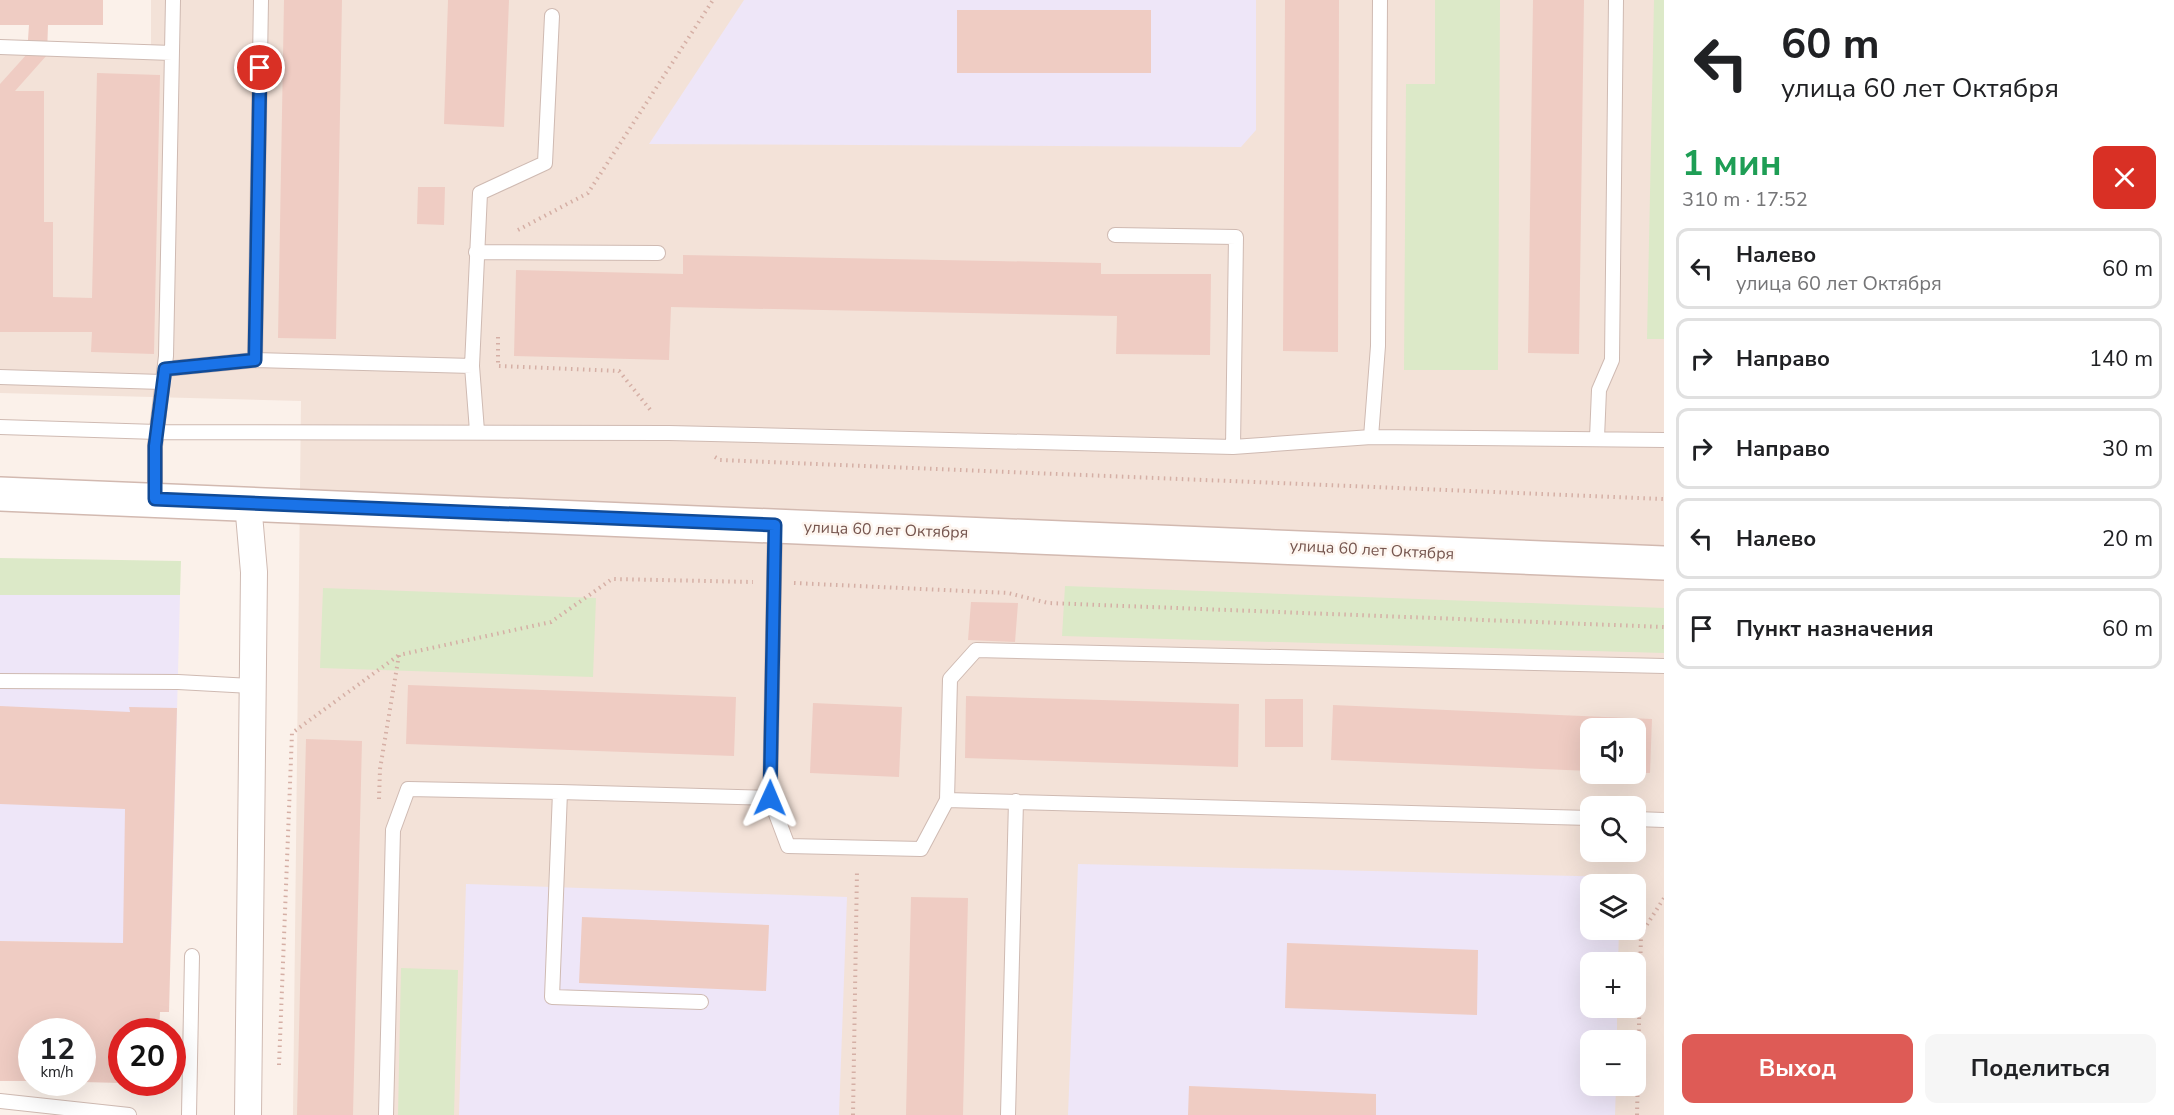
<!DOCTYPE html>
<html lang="ru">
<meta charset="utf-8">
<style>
:root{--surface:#fff;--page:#f6f6f6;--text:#202124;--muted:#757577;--line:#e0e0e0;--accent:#de5b56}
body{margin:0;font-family:"Nunito Sans",sans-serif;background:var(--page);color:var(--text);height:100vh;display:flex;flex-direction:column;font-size:22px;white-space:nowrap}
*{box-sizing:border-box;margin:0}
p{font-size:20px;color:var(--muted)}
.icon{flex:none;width:33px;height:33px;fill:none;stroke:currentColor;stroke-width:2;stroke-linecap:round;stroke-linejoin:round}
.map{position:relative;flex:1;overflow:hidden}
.panel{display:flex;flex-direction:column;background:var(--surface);width:510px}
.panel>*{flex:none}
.top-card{background:#fff;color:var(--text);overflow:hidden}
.fabs{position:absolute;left:1580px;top:718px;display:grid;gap:12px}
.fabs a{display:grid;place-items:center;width:66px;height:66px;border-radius:12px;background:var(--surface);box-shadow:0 6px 24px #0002;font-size:30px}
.speed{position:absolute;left:18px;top:1018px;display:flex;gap:12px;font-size:30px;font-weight:700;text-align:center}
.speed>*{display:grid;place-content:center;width:78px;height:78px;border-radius:50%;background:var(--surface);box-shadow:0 6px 24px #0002;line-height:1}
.speed small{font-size:15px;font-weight:400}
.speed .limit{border:9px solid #d22;background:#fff;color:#111}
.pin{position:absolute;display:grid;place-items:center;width:51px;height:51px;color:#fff;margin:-26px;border:3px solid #fff;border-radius:50%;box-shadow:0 2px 6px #0007}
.me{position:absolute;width:66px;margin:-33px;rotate:1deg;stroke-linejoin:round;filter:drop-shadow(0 0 4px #0008)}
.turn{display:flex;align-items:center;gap:21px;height:126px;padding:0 18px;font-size:27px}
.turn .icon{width:78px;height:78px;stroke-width:2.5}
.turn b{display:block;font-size:42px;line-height:51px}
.round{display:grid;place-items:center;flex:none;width:63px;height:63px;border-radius:12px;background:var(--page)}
.headline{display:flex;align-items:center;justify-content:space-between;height:102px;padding:0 18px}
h1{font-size:36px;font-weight:700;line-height:45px;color:#1e9e55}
.cta{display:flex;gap:12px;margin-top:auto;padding:12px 18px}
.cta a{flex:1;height:69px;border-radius:12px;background:var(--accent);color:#fff;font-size:24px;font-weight:700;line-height:69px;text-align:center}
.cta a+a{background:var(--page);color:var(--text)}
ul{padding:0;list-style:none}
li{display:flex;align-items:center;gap:18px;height:81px;margin:0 12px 9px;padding:0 6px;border:3px solid var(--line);border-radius:12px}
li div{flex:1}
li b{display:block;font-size:22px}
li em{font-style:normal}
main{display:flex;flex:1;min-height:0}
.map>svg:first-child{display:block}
.residential{fill:#f3e2d8;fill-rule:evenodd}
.education{fill:#eee6f8}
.green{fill:#dce9c8}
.building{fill:#efccc3}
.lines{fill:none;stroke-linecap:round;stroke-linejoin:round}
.service-casing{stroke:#cfbab2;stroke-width:16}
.minor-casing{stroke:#cfbab2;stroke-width:28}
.secondary-casing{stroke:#d2b9b0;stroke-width:36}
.path{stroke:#d5afa5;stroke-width:4;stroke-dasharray:1.5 4.5;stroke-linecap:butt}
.service{stroke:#fff;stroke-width:14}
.minor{stroke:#fff;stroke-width:26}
.secondary{stroke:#fff;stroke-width:33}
.route-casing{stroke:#114b97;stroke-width:15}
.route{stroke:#1a73e8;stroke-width:10}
.labels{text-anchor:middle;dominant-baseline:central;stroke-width:5;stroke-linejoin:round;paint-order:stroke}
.street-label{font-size:16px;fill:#75554e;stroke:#fef6f0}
</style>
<main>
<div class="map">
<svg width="1664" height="1115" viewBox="0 0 1664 1115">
<rect width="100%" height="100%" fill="#fbf1ea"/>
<!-- residential -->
<path class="residential" d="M151,0H1664V1115H293L301,401L0,393V43L151,45ZM1590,729H1635V774H1590ZM1590,807H1635V852H1590ZM1590,885H1635V930H1590ZM1590,963H1635V1008H1590ZM1590,1041H1635V1086H1590Z"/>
<!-- education -->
<path class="education" d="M744,0H1256V130L1241,147L649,144Z
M0,595H180L171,944L0,941Z
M1078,864L1620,877V885H1590V930H1619L1618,963H1590V1008H1617V1041H1590V1086H1616L1615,1115H1068Z
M466,884L847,897L839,1115H459Z"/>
<!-- green -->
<path class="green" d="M1435,0H1500L1498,370H1404L1406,84H1435Z
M1654,0H1664V339H1647Z
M0,558L181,561L180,595H0Z
M1065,586L1664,608V653L1062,636Z
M323,588L596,598L593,677L320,668Z
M401,968L458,970L454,1115H398Z"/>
<!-- building -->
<path class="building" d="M0,0H103V25H48L47,55L15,91H44V222H53V297L92,298L97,73L160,75L154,354L91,352L92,332H0V84L27,54L29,25H0Z
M284,0H342L336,339L278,338Z
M448,0H509L504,127L444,124Z
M1285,0H1339L1338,352L1283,351Z
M1533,0H1584L1579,354L1528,353Z
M957,10H1151V73H957Z
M418,187H445L444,225L417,224Z
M683,255L1101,263V274H1211L1210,355L1116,354L1117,316L671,307L669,360L514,356L516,270L683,274Z
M971,602L1018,603L1015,642L968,640Z
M408,685L736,697L734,756L406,744Z
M966,696L1239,704L1238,767L965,758Z
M1265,699H1303V747H1265Z
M813,703L902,707L899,777L810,773Z
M1333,705L1652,719L1650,773H1635V729H1590V771L1331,760Z
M0,706L130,712L129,707L177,708L169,1012H160L159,1032H122V1083L82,1082V1032H32V1081H0V941L123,943L125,809L0,804Z
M306,739L362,741L353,1115H297Z
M911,897L968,898L963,1115H906Z
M582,917L769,925L766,991L579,983Z
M1287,943L1478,950L1477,1015L1285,1008Z
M1189,1086L1376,1094V1115H1188Z"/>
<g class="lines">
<defs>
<path id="service" d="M0,47L172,53
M1115,235L1236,237L1233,447
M476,252L658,253
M255,360L261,0
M165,369L255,360L472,366
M0,377L162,382
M0,427L157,432L669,433L1233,447L1371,437L1664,440
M477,431L472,366L480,193L545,163L552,16
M1371,437L1378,346L1380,0
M1597,438L1599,390L1612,360L1616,0
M155,499V446L166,356L173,0
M775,525L770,798L788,846L921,849L947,800
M0,681L178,682L251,686
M1590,818L947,800L950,679L976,650L1664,666
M1635,819L1664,820
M701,1002L552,997L560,792L770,798
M0,1101L129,1115
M189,1115L192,956
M386,1115L393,830L408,789L560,792
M1008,1115L1016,801"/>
<path id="minor" d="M248,1115L254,572L248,503"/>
<path id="secondary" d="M0,494L1664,563"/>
</defs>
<!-- service casing -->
<use href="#service" class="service-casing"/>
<!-- minor casing -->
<use href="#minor" class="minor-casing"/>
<!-- secondary casing -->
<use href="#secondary" class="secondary-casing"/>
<!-- path -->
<path class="path" d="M518,230L588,193L713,0
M498,337V366L619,371L652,412
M715,457L720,460L1664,499
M794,583L1008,593L1048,603L1664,627
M379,799L380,769L399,655L551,622L612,579L753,582
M279,1065L292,733L399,655
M853,1115L857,870
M1637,1115L1641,934L1664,898"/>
<!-- service -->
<use href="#service" class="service"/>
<!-- minor -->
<use href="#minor" class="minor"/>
<!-- secondary -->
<use href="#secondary" class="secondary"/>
</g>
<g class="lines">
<defs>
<path id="route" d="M260,68L255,360L165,369L155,446V499L775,525L770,798"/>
</defs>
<!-- route casing -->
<use href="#route" class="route-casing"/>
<!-- route -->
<use href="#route" class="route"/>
</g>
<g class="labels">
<!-- street labels -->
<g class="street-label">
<text transform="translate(886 530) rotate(2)">улица 60 лет Октября</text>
<text transform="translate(1372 550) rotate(3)">улица 60 лет Октября</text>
</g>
</g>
</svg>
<div class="fabs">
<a><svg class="icon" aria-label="sound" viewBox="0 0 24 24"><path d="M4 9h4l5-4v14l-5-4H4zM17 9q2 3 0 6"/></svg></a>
<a><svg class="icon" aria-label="search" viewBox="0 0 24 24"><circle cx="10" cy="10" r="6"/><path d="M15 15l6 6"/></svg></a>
<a><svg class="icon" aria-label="layers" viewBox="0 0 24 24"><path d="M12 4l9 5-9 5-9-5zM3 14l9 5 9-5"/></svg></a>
<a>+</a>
<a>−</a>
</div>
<div class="speed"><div>12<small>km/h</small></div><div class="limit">20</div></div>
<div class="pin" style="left:260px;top:68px;background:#d93025"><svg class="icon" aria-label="arrive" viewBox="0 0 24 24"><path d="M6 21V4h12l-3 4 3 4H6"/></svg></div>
<svg class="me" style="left:770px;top:798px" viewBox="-20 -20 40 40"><path d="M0-17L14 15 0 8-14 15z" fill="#1a73e8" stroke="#fff" stroke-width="4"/></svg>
</div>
<section class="panel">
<div class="top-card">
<div class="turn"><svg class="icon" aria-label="left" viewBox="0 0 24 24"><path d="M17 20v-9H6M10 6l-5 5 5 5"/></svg><div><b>60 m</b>улица 60 лет Октября</div></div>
</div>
<div class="headline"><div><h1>1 мин</h1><p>310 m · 17:52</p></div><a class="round" style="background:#d93025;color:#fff"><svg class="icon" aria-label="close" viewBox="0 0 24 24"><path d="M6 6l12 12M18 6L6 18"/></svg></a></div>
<ul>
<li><svg class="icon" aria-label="left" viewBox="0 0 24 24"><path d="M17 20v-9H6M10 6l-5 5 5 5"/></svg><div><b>Налево</b><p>улица 60 лет Октября</p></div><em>60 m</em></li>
<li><svg class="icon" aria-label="right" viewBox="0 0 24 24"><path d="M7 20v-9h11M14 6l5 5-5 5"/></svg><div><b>Направо</b></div><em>140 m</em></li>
<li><svg class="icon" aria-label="right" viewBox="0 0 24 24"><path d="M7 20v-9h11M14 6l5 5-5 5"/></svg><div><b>Направо</b></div><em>30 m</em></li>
<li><svg class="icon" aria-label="left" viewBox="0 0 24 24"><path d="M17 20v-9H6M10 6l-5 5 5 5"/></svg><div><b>Налево</b></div><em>20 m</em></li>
<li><svg class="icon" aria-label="arrive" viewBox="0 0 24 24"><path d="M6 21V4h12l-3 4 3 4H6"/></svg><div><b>Пункт назначения</b></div><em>60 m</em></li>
</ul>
<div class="cta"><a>Выход</a><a>Поделиться</a></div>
</section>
</main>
